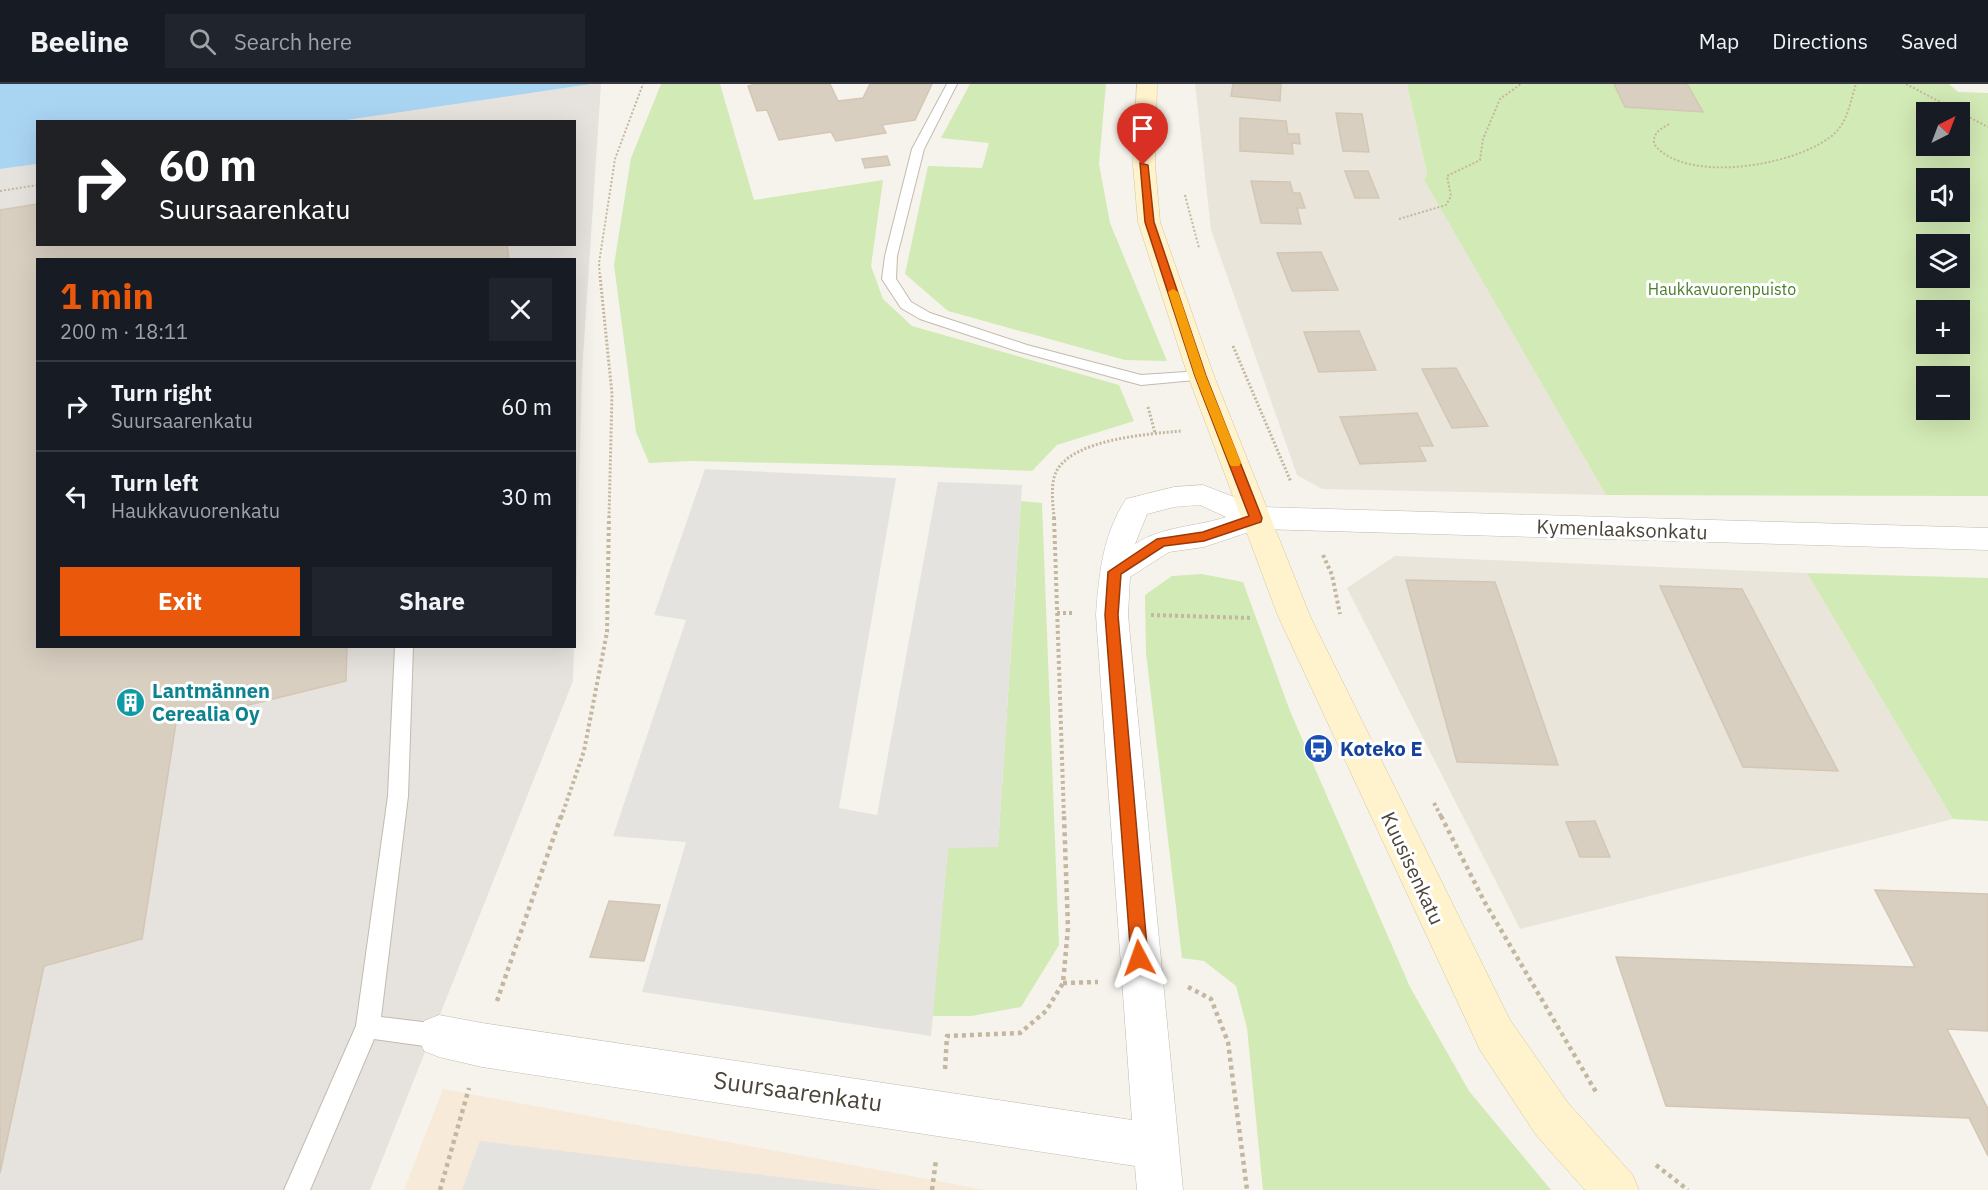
<!DOCTYPE html>
<meta charset="utf-8">
<style>
:root{--surface:#171b24;--page:#20242c;--text:#f1f3f6;--muted:#9ea1a6;--line:#363941;--accent:#ea580c}
body{margin:0;font-family:"IBM Plex Sans",sans-serif;background:var(--page);color:var(--text);height:100vh;display:flex;flex-direction:column;font-size:22px;white-space:nowrap}
*{box-sizing:border-box;margin:0}
p{font-size:20px;color:var(--muted)}
.icon{flex:none;width:33px;height:33px;fill:none;stroke:currentColor;stroke-width:2;stroke-linecap:round;stroke-linejoin:round}
.map{position:relative;flex:1;overflow:hidden}
.drawer{position:absolute;left:36px;top:174px;width:540px;height:390px;display:flex;flex-direction:column;background:var(--surface);border-radius:0px;box-shadow:0 6px 24px #0002}
.drawer>*{flex:none}
.hud{position:absolute;left:36px;top:36px;width:540px;height:126px;border-radius:0px;box-shadow:0 6px 24px #0002;background:#202124;color:#fff;overflow:hidden}
.needle{width:39px;rotate:42deg}
.buttons{position:absolute;left:1916px;top:18px;display:grid;gap:12px}
.buttons a{display:grid;place-items:center;width:54px;height:54px;border-radius:0px;background:var(--surface);box-shadow:0 6px 24px #0002;font-size:30px}
.pin{position:absolute;display:grid;place-items:center;width:51px;height:51px;color:#fff;margin:-62px -26px;border-radius:50% 50% 50% 0;rotate:-45deg;box-shadow:0 0 6px #0007}
.pin .icon{rotate:45deg}
.me{position:absolute;width:66px;margin:-33px;rotate:356deg;stroke-linejoin:round;filter:drop-shadow(0 0 4px #0008)}
.turn{display:flex;align-items:center;gap:21px;height:126px;padding:0 24px;font-size:27px}
.turn .icon{width:78px;height:78px;stroke-width:2.5}
.turn b{display:block;font-size:42px;line-height:51px}
.round{display:grid;place-items:center;flex:none;width:63px;height:63px;border-radius:0px;background:var(--page)}
.headline{display:flex;align-items:center;justify-content:space-between;height:102px;padding:0 24px}
h1{font-size:36px;font-weight:700;line-height:45px;color:var(--accent)}
.action{display:flex;gap:12px;margin-top:auto;padding:12px 24px}
.action a{flex:1;height:69px;border-radius:0px;background:var(--accent);color:#fff;font-size:24px;font-weight:700;line-height:69px;text-align:center}
.action a+a{background:var(--page);color:var(--text)}
ul{padding:0;list-style:none}
li{display:flex;align-items:center;gap:18px;height:90px;padding:0 24px;border-top:2px solid var(--line)}
li div{flex:1}
li b{display:block;font-size:22px}
li em{font-style:normal}
header{display:flex;align-items:center;gap:36px;box-sizing:border-box;height:84px;padding:0 30px;background:var(--surface);border-bottom:2px solid var(--line)}
header strong{font-size:28px}
nav{display:flex;gap:33px;margin-inline-start:auto;font-size:21px}
.search{width:420px;height:54px;background:var(--page);display:flex;align-items:center;gap:15px;box-sizing:border-box;padding:0 21px;border-radius:0px;color:var(--muted);font-size:22px}
.map>svg:first-child{display:block}
.residential{fill:#eae5da}
.commercial{fill:#f7ead8}
.industrial{fill:#e6e2dd}
.green{fill:#d2eab5;fill-rule:evenodd}
.parking{fill:#e5e3e0}
.water{fill:#a9d4f2}
.building{fill:#d8cfc1;stroke:#d3c7b4;stroke-width:1.5}
.lines{fill:none;stroke-linecap:round;stroke-linejoin:round}
.lane-casing{stroke:#c2bbae;stroke-width:2}
.street-casing{stroke:#c2bbae;stroke-width:1}
.secondary-casing{stroke:#d6c79b;stroke-width:1}
.path-far3{stroke:#c4b79f;stroke-width:2;stroke-dasharray:2 2;stroke-linecap:butt}
.path-far2{stroke:#c4b79f;stroke-width:3;stroke-dasharray:2 2;stroke-linecap:butt}
.path-far1{stroke:#c4b79f;stroke-width:4;stroke-dasharray:3 3;stroke-linecap:butt}
.path{stroke:#c4b79f;stroke-width:4.5;stroke-dasharray:4 4;stroke-linecap:butt}
.lane{fill:#fff;fill-rule:evenodd}
.street{fill:#fff;fill-rule:evenodd}
.secondary{fill:#fff3cd;fill-rule:evenodd}
.route{fill:#ea580c;stroke:#983908;stroke-width:1.5}
.slow{fill:#f59e0b}
.labels{text-anchor:middle;dominant-baseline:central;stroke-width:6;stroke-linejoin:round;paint-order:stroke}
.far-park-label{font-size:16px;fill:#4a7f2a;stroke:#fff}
.street-label{font-size:20px;fill:#4b4439;stroke:#fff}
.culture-label{font-size:20px;font-weight:bold;fill:#0d838f;stroke:#fff;text-anchor:start}
.transit-label{font-size:20px;font-weight:bold;fill:#164399;stroke:#fff;text-anchor:start}
.near-street-label{font-size:24px;fill:#4b4439;stroke:#fff}
</style>
<header>
<strong>Beeline</strong>
<div class="search"><svg class="icon" aria-label="search" viewBox="0 0 24 24"><circle cx="10" cy="10" r="6"/><path d="M15 15l6 6"/></svg>Search here</div>
<nav><a>Map</a><a>Directions</a><a>Saved</a></nav>
</header>
<div class="map">
<svg width="1988" height="1106" viewBox="0 0 1988 1106">
<rect width="100%" height="100%" fill="#f6f3ec"/>
<!-- residential -->
<path class="residential" d="M1195,0H1407L1427,91L1424,96L1606,411L1322,405L1297,391L1211,146Z
M1395,472L1807,489L1953,735L1520,845L1347,504Z"/>
<!-- commercial -->
<path class="commercial" d="M443,1005L986,1106H404Z"/>
<!-- industrial -->
<path class="industrial" d="M591,0H601L582,288L575,559L574,176H38V562L574,563L573,597L370,1106H0V85L37,80L38,160H574V38L332,37Z"/>
<!-- green -->
<path class="green" d="M661,0H720L754,116L883,96L871,182L883,215L912,242L1119,301L1134,337L1057,361L1032,387L912,382L691,377L649,379L636,348L614,181L631,74Z
M970,0H1106L1099,80L1110,139L1167,277L1125,276L948,227L905,190L928,82L982,84L989,59L941,54Z
M1407,0H1949L1958,8L1988,9V412L1606,411L1424,96L1427,90ZM1926,28H1959V62H1926ZM1926,94H1959V128H1926ZM1926,160H1959V194H1926ZM1926,226H1959V260H1926ZM1926,292H1959V326H1926Z
M1021,417L1042,419L1059,861L1021,923L971,932H932L948,763L998,762Z
M1807,489L1988,494V737L1953,735Z
M1202,490L1243,498L1290,627L1410,903L1469,1007L1551,1106H1263L1247,944L1236,902L1204,877L1182,874L1146,569L1145,511L1172,492Z"/>
<!-- parking -->
<path class="parking" d="M705,385L896,394L839,724L877,731L938,398L1022,401L998,763L948,764L931,952L642,908L686,758L613,752L686,536L654,531Z
M480,1057L886,1106H462Z"/>
<!-- water -->
<path class="water" d="M0,0H591L332,38H38L37,80L0,85Z"/>
<!-- building -->
<path class="building" d="M756,0H830L838,17L863,14L870,0H932L915,36L882,41L886,49L836,57L831,48L779,56L767,26L757,27L748,2Z
M1233,0H1281L1280,17L1231,12Z
M1614,0H1687L1703,28L1625,23Z
M1336,29L1362,30L1369,68L1343,67Z
M1240,34L1286,37L1288,50H1299L1300,60L1292,59L1293,70L1240,67Z
M887,72L890,81L865,84L862,75Z
M1345,87H1368L1379,114H1355Z
M1251,97L1290,98L1293,109H1300L1305,124H1297L1301,140L1261,139Z
M38,120V160H507L509,176H38V562H347L346,597L176,639L142,855L44,882L0,1089V126Z
M1321,168L1338,206L1292,207L1277,169Z
M1359,247L1376,286L1319,288L1304,248Z
M1456,284L1488,342L1452,344L1422,285Z
M1417,329L1433,362H1419L1426,377L1360,380L1340,333Z
M1406,496L1495,498L1558,681L1457,678Z
M1660,502L1742,505L1838,687L1743,683Z
M1595,737L1610,773H1580L1566,738Z
M1875,806L1988,810V947L1947,945L1988,1025V1072L1969,1034L1666,1022L1616,873L1915,883Z
M609,817L660,821L644,877L590,873Z"/>
<g class="lines">
<defs>
<path id="lane" d="M947,0H957L924,65L897,172L896,195L911,218L930,229L1027,261L1141,291L1201,287L1206,289L1208,292L1206,295L1141,301L1017,267L920,235L901,224L882,195L885,172L912,65Z
M395,562H413L408,712L381,933L439,940L447,944L451,952L447,960L439,964L374,955L310,1106H284L356,942L388,712Z"/>
<path id="street" d="M1203,401L1260,423L1988,444V466L1258,445L1204,463L1169,468L1130,493L1128,531L1183,1106H1137L1135,1082L482,983L439,973L424,967L418,952L424,937L439,931L482,939L1132,1036L1096,531C1099,488 1103,451 1126,415L1174,403ZM1200,421L1226,433C1196,443 1163,442 1135,460L1147,430L1174,423Z"/>
<path id="secondary" d="M1137,0H1157L1155,81L1160,138L1214,292L1310,532L1510,936L1568,1019L1632,1090L1639,1106H1585L1536,1051L1480,966L1278,532L1188,292L1138,138L1133,81Z"/>
</defs>
<!-- lane casing -->
<use href="#lane" class="lane-casing"/>
<!-- street casing -->
<use href="#street" class="street-casing"/>
<!-- secondary casing -->
<use href="#secondary" class="secondary-casing"/>
<!-- path-far3 -->
<path class="path-far3" d="M1906,0L1988,43
M1669,40C1660,45 1653,49 1654,60C1685,102 1805,81 1837,47C1848,35 1851,15 1856,0
M0,107L38,101
M1185,111L1199,164
M1399,135L1446,121L1451,112L1447,92L1480,76L1483,55L1500,15L1521,0
M600,194L599,179L615,75L643,0"/>
<!-- path-far2 -->
<path class="path-far2" d="M600,192L612,310L609,434
M1233,262L1291,398
M1148,323L1155,349
M1054,434C1053,420 1050,402 1056,388C1072,355 1149,350 1181,347"/>
<!-- path-far1 -->
<path class="path-far1" d="M1054,433L1064,734
M1323,471L1332,491L1340,530
M1057,529H1072
M1151,531L1252,534
M1434,719L1442,734
M561,734L584,667L607,548L609,433"/>
<!-- path -->
<path class="path" d="M1441,732L1484,817L1596,1008
M1063,899L1098,898
M1188,903L1211,915L1228,958L1247,1106
M497,917L561,732
M945,985L947,952L1020,949L1046,927L1063,899L1068,844L1064,732
M1656,1081L1688,1106
M440,1106L469,1004
M932,1106L936,1076"/>
<!-- lane -->
<use href="#lane" class="lane"/>
<!-- street -->
<use href="#street" class="street"/>
<!-- secondary -->
<use href="#secondary" class="secondary"/>
</g>
<!-- route -->
<path class="route" d="M1140,79L1148,81L1154,138L1206,292L1262,434L1261,438L1204,457L1164,462L1121,490L1118,531L1148,874L1145,880L1139,882L1133,880L1131,874L1105,531L1108,488L1157,455L1203,448L1249,432L1195,292L1145,138Z"/>
<!-- slow -->
<path class="slow" d="M1173,205L1178,208L1206,292L1241,379L1239,382H1231L1229,379L1195,292L1168,208Z"/>
<!-- icons -->
<defs>
<symbol id="building-disc" viewBox="-11 -11 22 22"><circle r="9.5" fill="#0f9aa8" stroke="#fff"/><path d="M-4-6H4V6H1V3H-1V6H-4ZM-2.5-4.3h1.7v1.8h-1.7ZM.8-4.3h1.7v1.8H.8ZM-2.5-1h1.7V.8h-1.7ZM.8-1h1.7V.8H.8Z" fill="#fff"/></symbol>
<symbol id="bus-disc" viewBox="-11 -11 22 22"><circle r="9.5" fill="#1a4fb4" stroke="#fff"/><path d="M-5-6H5V4H4V6H2V4H-2V6H-4V4H-5ZM-3.5-4V0h7V-4ZM-3.5 1.2v1.5H-2V1.2ZM2 1.2v1.5H3.5V1.2Z" fill="#fff"/></symbol>
</defs>
<g fill-rule="evenodd">
<use href="#building-disc" x="114" y="602" width="33" height="33"/>
<use href="#bus-disc" x="1302" y="648" width="33" height="33"/>
</g>
<g class="labels">
<!-- far-park labels -->
<g class="far-park-label">
<text x="1722" y="205">Haukkavuorenpuisto</text>
</g>
<!-- street labels -->
<g class="street-label">
<text transform="translate(1622 445) rotate(2)">Kymenlaaksonkatu</text>
<text transform="translate(1413 784) rotate(65)">Kuusisenkatu</text>
</g>
<!-- culture labels -->
<g class="culture-label">
<text x="152" y="606">Lantmännen<tspan x="152" dy="23">Cerealia Oy</tspan></text>
</g>
<!-- transit labels -->
<g class="transit-label">
<text x="1340" y="664">Koteko E</text>
</g>
<!-- near-street labels -->
<g class="near-street-label">
<text transform="translate(798 1007) rotate(8)">Suursaarenkatu</text>
</g>
</g>
</svg>
<div class="buttons">
<a><svg class="needle" viewBox="-14 -14 28 28"><path d="M0-13l5 13h-10z" fill="#e53935"/><path d="M0 13l5-13h-10z" fill="#9ea1a6"/></svg></a>
<a><svg class="icon" aria-label="sound" viewBox="0 0 24 24"><path d="M4 9h4l5-4v14l-5-4H4zM17 9q2 3 0 6"/></svg></a>
<a><svg class="icon" aria-label="layers" viewBox="0 0 24 24"><path d="M12 4l9 5-9 5-9-5zM3 14l9 5 9-5"/></svg></a>
<a>+</a>
<a>−</a>
</div>
<div class="pin" style="left:1143px;top:81px;background:#d93025"><svg class="icon" aria-label="arrive" viewBox="0 0 24 24"><path d="M6 21V4h12l-3 4 3 4H6"/></svg></div>
<svg class="me" style="left:1139px;top:874px" viewBox="-20 -20 40 40"><path d="M0-17L14 15 0 8-14 15z" fill="#ea580c" stroke="#fff" stroke-width="4"/></svg>
<div class="hud">
<div class="turn"><svg class="icon" aria-label="right" viewBox="0 0 24 24"><path d="M7 20v-9h11M14 6l5 5-5 5"/></svg><div><b>60 m</b>Suursaarenkatu</div></div>
</div>
<section class="drawer">
<div class="headline"><div><h1>1 min</h1><p>200 m · 18:11</p></div><a class="round"><svg class="icon" aria-label="close" viewBox="0 0 24 24"><path d="M6 6l12 12M18 6L6 18"/></svg></a></div>
<ul>
<li><svg class="icon" aria-label="right" viewBox="0 0 24 24"><path d="M7 20v-9h11M14 6l5 5-5 5"/></svg><div><b>Turn right</b><p>Suursaarenkatu</p></div><em>60 m</em></li>
<li><svg class="icon" aria-label="left" viewBox="0 0 24 24"><path d="M17 20v-9H6M10 6l-5 5 5 5"/></svg><div><b>Turn left</b><p>Haukkavuorenkatu</p></div><em>30 m</em></li>
</ul>
<div class="action"><a>Exit</a><a>Share</a></div>
</section>
</div>
